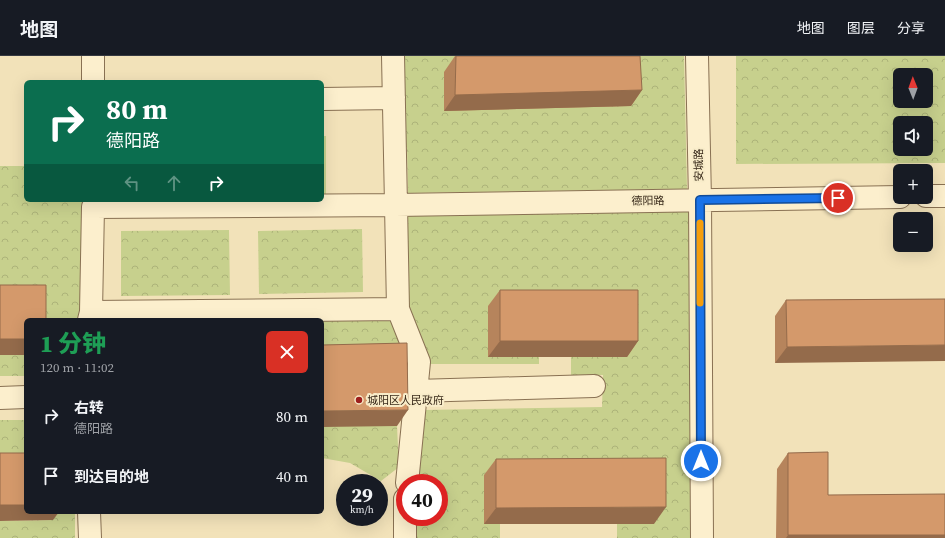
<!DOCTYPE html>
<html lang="zh">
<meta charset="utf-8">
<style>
:root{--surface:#171b24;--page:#242831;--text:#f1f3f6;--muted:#9ea1a6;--line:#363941}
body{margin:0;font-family:"Source Serif 4","Noto Sans SC",serif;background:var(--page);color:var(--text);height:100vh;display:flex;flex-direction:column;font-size:15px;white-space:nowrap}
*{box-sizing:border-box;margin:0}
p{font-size:13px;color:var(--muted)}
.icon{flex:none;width:22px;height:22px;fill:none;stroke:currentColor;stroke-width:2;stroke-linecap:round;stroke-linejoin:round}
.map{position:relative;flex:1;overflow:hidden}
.panel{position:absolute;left:24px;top:262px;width:300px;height:196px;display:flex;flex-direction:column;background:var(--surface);border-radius:6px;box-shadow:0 4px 16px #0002}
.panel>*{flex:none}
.guide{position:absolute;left:24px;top:24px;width:300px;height:122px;border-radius:6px;box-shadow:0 4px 16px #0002;background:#0b6e4f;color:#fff;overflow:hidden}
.needle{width:26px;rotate:359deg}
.fabs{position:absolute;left:893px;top:12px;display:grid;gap:8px}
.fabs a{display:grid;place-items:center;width:40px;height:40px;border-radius:6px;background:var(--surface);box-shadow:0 4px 16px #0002;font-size:20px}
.speed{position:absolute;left:336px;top:418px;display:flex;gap:8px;font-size:20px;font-weight:700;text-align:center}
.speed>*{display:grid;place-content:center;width:52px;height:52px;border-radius:50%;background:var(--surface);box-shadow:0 4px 16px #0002;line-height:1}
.speed small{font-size:10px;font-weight:400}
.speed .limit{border:6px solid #d22;background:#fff;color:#111}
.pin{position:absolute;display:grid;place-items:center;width:34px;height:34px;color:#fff;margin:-17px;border:2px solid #fff;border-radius:50%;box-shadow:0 1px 4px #0007}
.me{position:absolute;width:44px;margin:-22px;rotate:0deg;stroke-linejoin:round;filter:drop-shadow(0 0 3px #0008)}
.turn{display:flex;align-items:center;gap:14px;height:84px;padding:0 16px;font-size:18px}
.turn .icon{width:52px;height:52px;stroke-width:2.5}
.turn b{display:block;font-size:28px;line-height:34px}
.lanes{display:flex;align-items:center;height:38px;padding:0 16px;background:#0003;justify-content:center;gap:20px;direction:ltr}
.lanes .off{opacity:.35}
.round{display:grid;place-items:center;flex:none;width:42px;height:42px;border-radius:6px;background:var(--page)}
.head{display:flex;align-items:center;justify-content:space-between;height:68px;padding:0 16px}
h1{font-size:24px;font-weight:800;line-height:30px;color:#1e9e55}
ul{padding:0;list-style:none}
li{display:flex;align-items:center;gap:12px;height:60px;padding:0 16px}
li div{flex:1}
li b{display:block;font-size:15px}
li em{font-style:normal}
header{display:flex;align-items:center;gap:24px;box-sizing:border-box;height:56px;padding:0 20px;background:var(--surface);border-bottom:1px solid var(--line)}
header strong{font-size:19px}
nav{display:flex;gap:22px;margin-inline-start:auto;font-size:14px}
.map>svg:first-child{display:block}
.grass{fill:#c7d08d}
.forest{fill:url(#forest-crowns);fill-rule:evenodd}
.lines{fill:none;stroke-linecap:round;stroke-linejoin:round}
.minor-casing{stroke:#897153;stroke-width:24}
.minor{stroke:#fcefcd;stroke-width:22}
.wall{fill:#b6845c}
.shaded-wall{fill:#946b4b}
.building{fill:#d4996b;stroke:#946b4b}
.route-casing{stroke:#114b97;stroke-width:10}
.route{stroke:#1a73e8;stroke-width:7}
.slow{stroke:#f59e0b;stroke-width:7}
.poi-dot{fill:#9e1f1d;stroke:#f8ecc9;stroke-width:1.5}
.labels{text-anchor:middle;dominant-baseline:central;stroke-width:4;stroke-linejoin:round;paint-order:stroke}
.street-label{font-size:11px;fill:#372819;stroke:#f8ecc9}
.poi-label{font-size:11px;fill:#372819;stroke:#f8ecc9;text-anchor:start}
</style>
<header>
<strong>地图</strong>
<nav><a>地图</a><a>图层</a><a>分享</a></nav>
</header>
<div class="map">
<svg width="945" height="482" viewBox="0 0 945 482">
<defs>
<pattern id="forest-crowns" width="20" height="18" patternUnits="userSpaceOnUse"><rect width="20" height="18" fill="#c7d08d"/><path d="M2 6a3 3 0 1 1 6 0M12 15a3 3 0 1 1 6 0" fill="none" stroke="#acb379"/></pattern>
</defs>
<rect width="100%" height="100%" fill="#f2e2b9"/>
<!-- grass -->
<path class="grass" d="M322,80H326V145L322,144Z"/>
<!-- forest -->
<path class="forest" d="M393,0H684L687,133L408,137L407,91H395Z
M736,0H945V107L736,108ZM900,19H926V45H900ZM900,67H926V93H900Z
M0,110H26V144H85L84,255L82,264H35L0,246Z
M692,153L691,482H617V468L654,467L500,468V482H413V461H439V427H415L423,354L602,351L603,319H571V301H626L488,250V301H539V308H426L404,254L403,156Z
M362,173L363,236L259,238L258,175Z
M229,174L230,239L121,240V175Z
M390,261L406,306L397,370L399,411L381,425L350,407L322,402V264Z
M0,299H26V320H0Z
M0,364H26V413L0,414Z
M53,456H75V482H0V465L53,464Z"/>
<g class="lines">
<defs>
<path id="minor" d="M93,0V26
M393,0L396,149L900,141
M697,0L700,144L702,482
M322,43L394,42
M926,140H945
M91,256L398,253
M89,264L91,256L93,151L396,149L398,253L419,306L407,427
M416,335L594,330
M0,342L26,341
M89,456L90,482
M405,482V443"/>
</defs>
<!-- minor casing -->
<use href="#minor" class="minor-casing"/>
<!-- minor -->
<use href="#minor" class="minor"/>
</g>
<!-- wall -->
<path class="wall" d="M455,0L642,34L631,50L444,55V16Z
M500,234L638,285L627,301H488V250Z
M945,243L775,307V260L786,244Z
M788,397L828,439L945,482H776L777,413Z
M496,403L654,468H484V419Z"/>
<!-- shaded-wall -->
<path class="shaded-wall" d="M642,34L631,50L444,55L455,39Z
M0,283H26V299H0Z
M500,285H638L627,301H488Z
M945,289V305L775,307L787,291Z
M408,354L397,370L322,371V355Z
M0,449H26V456H59L53,464L0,465Z
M666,451L654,468H484L496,452Z
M788,479H945V482H786Z"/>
<!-- building -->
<path class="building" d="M456,0H640L642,34L455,39Z
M0,229H46V264H26V283H0Z
M500,234H638V285H500Z
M945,243V289L787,291L786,244Z
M407,287L408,354L322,355V289Z
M828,396V439L945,438V479H788V397Z
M0,397H26V449H0Z
M666,402V451L496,452V403Z"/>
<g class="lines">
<defs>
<path id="route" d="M701,405L700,144L838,142"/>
</defs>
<!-- route casing -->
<use href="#route" class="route-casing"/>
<!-- route -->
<use href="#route" class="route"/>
<!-- slow -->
<path class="slow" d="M700,167V247"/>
</g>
<!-- markers -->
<circle class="poi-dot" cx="359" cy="344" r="4"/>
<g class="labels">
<!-- street labels -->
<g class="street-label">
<text transform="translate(699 109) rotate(-91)">安城路</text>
<text transform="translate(648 145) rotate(-1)">德阳路</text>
</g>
<!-- poi labels -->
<g class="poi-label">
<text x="367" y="344">城阳区人民政府</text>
</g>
</g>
</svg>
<div class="fabs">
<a><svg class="needle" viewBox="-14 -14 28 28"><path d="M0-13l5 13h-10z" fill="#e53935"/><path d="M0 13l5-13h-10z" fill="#9ea1a6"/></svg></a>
<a><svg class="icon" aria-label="sound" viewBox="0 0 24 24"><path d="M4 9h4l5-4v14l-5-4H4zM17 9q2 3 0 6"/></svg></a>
<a>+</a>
<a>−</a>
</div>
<div class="speed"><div>29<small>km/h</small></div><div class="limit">40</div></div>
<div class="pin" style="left:838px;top:142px;background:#d93025"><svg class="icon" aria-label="arrive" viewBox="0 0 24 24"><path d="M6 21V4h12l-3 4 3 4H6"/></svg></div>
<svg class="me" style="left:701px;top:405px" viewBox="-20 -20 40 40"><circle r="17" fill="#1a73e8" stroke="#fff" stroke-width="3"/><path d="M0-11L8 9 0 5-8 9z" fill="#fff"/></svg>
<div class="guide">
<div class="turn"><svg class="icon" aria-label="right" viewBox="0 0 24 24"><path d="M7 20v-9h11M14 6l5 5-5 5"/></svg><div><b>80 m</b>德阳路</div></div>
<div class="lanes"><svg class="icon off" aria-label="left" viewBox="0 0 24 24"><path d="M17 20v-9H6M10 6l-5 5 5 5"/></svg><svg class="icon off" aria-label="ahead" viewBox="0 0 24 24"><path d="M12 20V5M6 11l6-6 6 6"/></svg><svg class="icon" aria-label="right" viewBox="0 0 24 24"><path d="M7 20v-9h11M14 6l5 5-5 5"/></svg></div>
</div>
<section class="panel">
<div class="head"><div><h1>1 分钟</h1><p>120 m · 11:02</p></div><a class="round" style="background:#d93025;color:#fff"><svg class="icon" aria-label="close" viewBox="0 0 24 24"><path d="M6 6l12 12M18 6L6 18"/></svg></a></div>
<ul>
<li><svg class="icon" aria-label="right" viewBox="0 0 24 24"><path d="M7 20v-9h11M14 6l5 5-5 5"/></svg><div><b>右转</b><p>德阳路</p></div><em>80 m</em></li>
<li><svg class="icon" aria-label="arrive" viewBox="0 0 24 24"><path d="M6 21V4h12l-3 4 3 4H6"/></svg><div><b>到达目的地</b></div><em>40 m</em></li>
</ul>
</section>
</div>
